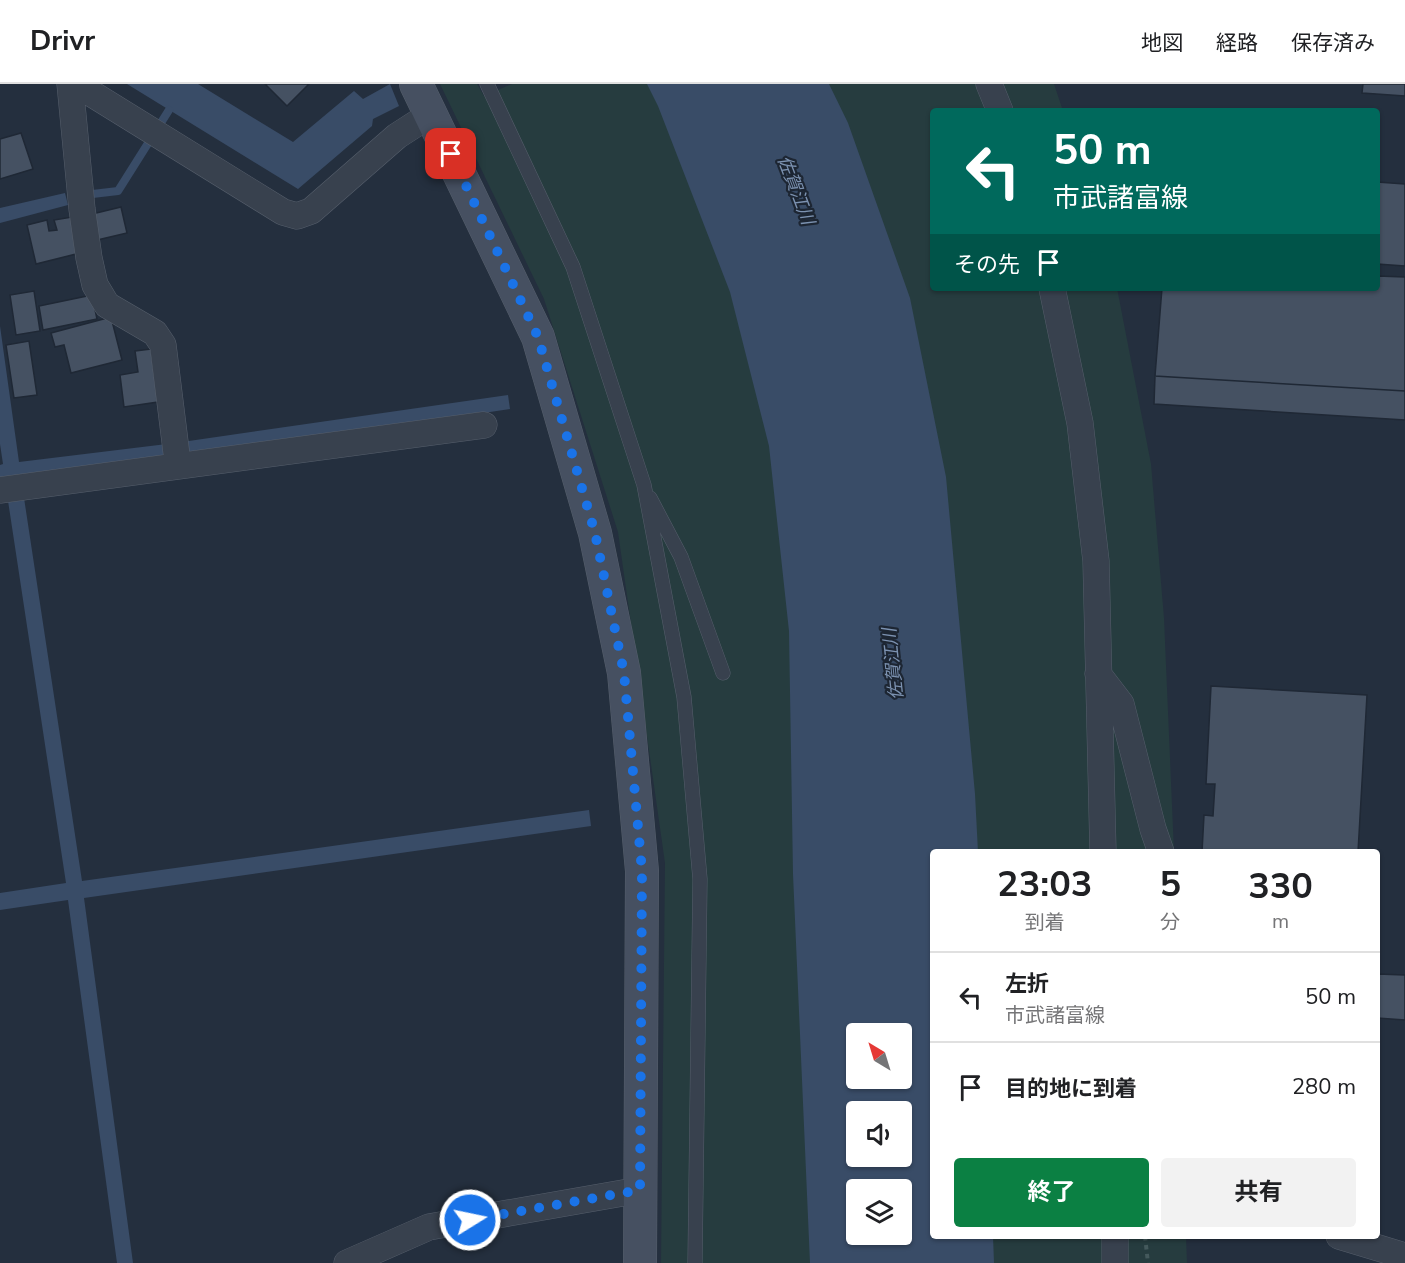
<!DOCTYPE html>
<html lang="ja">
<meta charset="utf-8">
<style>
:root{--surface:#fff;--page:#f2f2f2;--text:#202124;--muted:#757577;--line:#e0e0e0;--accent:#0b8043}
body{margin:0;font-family:"Nunito Sans","Noto Sans JP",sans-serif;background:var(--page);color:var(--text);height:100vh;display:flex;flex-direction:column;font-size:22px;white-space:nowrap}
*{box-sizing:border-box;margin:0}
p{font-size:20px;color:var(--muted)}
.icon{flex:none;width:33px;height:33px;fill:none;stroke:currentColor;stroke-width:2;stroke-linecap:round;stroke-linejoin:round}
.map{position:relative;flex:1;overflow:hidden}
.details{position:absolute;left:930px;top:765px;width:450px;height:390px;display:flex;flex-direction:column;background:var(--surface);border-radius:6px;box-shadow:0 2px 4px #0004}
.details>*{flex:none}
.top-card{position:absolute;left:930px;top:24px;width:450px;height:183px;border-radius:6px;box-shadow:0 2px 4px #0004;background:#00695c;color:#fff;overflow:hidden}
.needle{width:39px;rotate:322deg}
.controls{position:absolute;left:846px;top:939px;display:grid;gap:12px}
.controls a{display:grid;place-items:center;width:66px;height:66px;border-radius:6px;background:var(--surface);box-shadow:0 2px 4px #0004;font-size:30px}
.pin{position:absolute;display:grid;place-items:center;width:51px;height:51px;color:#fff;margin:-26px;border-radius:12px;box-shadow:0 3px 9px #0006}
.me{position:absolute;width:66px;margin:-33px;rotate:80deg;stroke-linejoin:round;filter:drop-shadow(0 0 4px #0008)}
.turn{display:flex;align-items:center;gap:21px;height:126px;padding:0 24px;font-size:27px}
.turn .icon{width:78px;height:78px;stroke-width:2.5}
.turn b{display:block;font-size:42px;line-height:51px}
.then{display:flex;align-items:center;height:57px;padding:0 24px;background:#0003;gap:12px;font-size:22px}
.eta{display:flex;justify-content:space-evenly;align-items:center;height:102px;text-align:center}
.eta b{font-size:36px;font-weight:700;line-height:42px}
.action{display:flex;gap:12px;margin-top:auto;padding:12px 24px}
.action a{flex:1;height:69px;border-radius:6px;background:var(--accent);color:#fff;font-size:24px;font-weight:700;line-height:69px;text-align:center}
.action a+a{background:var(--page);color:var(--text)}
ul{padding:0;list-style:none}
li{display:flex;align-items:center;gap:18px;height:90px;padding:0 24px;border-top:2px solid var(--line)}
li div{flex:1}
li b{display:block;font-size:22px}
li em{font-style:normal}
header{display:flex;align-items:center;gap:36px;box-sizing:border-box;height:84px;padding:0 30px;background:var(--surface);border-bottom:2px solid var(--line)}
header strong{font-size:28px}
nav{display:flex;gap:33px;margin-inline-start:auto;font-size:21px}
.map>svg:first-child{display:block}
.green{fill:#263c3f}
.water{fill:#394c67;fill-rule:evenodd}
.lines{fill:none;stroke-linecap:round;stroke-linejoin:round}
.stream{stroke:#394c67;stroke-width:8}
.building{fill:#455162;stroke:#1f2835;stroke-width:1.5}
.service-casing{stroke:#565f6c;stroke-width:15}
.minor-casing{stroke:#565f6c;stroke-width:27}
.secondary-casing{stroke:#565f6c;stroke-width:34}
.path{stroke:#44595c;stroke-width:4;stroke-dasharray:4.5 4.5;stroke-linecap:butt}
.service{stroke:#38414e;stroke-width:14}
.minor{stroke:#38414e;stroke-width:26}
.secondary{stroke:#465061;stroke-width:33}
.route{stroke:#1a73e8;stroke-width:10;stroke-dasharray:0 18}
.labels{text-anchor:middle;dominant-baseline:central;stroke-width:4.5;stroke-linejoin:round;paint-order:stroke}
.water-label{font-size:18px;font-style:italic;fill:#7c92b1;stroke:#1d2633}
</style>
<header>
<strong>Drivr</strong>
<nav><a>地図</a><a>経路</a><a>保存済み</a></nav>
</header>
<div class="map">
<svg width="1405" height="1179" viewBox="0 0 1405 1179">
<rect width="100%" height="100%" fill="#242f3e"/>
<!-- green -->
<path class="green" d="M440,0H477L484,12L512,0H679L820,425L836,1179H661L665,779L618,448L544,215Z
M801,0H1054L1063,27H933V204H1117L1151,380L1164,534L1174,768H955Z
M967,1152H1186L1187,1179H968Z"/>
<!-- water -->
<path class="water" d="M127,0H198L293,58L354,7L363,15L390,0L399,22L373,35L372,42L298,105Z
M647,0H829L848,39L910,214L946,393L975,710L978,768H933V1152H993L994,1179H810L793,790L789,547L769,362L730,208L658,22ZM856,950H902V994H856ZM856,1028H902V1072H856ZM856,1106H902V1150H856Z
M65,109L68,121L0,139V124Z
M0,242L19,378L175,359L508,311L510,325L177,375L21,394L82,797L589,726L591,742L84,814L133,1179H117L68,816L0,826V809L66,799L5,397H0V381L3,380L0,360Z"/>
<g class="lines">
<!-- stream -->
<path class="stream" d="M84,111L118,107L169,26"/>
</g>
<!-- building -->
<path class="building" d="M265,0H309L287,22Z
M1363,0H1405V12L1362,9Z
M21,49L33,85L0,95V55Z
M1377,98L1405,100V182L1377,180Z
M121,123L127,149L93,157L88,131Z
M72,133L80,169L36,180L27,141L47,136L49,147L57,146L54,136Z
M1377,192L1405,193V307L1155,292L1162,204H1377Z
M34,207L40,247L16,251L10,211Z
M92,211L97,235L43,246L39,222Z
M111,233L122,276L71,289L64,261L55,263L51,249Z
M29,257L37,311L14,314L6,261Z
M151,265L158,318L124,323L120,291L138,288L135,267Z
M1155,292L1405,307V336L1154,320Z
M1211,602L1367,611L1358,768H1202L1204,731L1213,732L1215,700H1206Z
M1377,890L1405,891V936L1377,934Z"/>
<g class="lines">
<defs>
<path id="service" d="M487,0L573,183L644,401L684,613L700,795L695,1179
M650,414L681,473L723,589"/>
<path id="minor" d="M70,0L82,125L89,174L95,201L107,221L155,249L163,261L178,382
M76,0L283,128L297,132L311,127L397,52L431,30
M989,0L1000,27
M1052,204L1080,339L1096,477L1103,768
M0,406L484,341
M1098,590L1121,620L1153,745L1161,768
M1115,1152V1179
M1339,1152L1405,1172
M347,1179L429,1143L640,1106"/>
<path id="secondary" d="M416,0L538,253L595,449L624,589L642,787L640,1179"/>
</defs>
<!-- service casing -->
<use href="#service" class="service-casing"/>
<!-- minor casing -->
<use href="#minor" class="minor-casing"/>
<!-- secondary casing -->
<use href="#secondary" class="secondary-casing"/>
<!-- path -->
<path class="path" d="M1145,1152L1148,1179"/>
<!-- service -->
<use href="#service" class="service"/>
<!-- minor -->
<use href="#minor" class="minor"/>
<!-- secondary -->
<use href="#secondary" class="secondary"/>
</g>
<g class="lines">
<!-- route -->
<path class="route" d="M451,70L538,253L595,449L624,589L642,787L640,1106L470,1136"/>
</g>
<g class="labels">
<!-- water labels -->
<g class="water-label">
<text transform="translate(796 106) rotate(69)">佐賀江川</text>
<text transform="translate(893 580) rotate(-96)">佐賀江川</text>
</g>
</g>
</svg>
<div class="controls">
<a><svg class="needle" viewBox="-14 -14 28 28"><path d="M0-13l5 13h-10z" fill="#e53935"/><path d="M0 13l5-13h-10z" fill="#757577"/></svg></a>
<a><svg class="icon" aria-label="sound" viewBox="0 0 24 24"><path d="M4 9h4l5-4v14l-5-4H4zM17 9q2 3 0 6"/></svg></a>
<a><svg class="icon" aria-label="layers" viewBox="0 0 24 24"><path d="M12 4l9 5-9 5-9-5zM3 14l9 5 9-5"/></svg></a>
</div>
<div class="pin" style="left:451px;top:70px;background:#d93025"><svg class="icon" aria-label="arrive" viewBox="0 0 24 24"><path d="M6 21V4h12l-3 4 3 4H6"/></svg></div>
<svg class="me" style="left:470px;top:1136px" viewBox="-20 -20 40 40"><circle r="17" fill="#1a73e8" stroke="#fff" stroke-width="3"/><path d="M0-11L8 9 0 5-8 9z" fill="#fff"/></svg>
<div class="top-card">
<div class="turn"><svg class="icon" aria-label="left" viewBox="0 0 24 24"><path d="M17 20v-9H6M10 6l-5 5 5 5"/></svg><div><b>50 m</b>市武諸富線</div></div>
<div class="then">その先<svg class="icon" aria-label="arrive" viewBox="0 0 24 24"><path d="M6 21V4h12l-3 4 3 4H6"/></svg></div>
</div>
<section class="details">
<div class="eta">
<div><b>23:03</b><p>到着</p></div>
<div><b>5</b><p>分</p></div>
<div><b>330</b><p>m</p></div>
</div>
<ul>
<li><svg class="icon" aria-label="left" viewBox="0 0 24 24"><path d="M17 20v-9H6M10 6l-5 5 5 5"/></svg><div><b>左折</b><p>市武諸富線</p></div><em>50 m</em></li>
<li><svg class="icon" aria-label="arrive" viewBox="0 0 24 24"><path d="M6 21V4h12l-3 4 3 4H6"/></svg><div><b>目的地に到着</b></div><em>280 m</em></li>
</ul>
<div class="action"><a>終了</a><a>共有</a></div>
</section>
</div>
